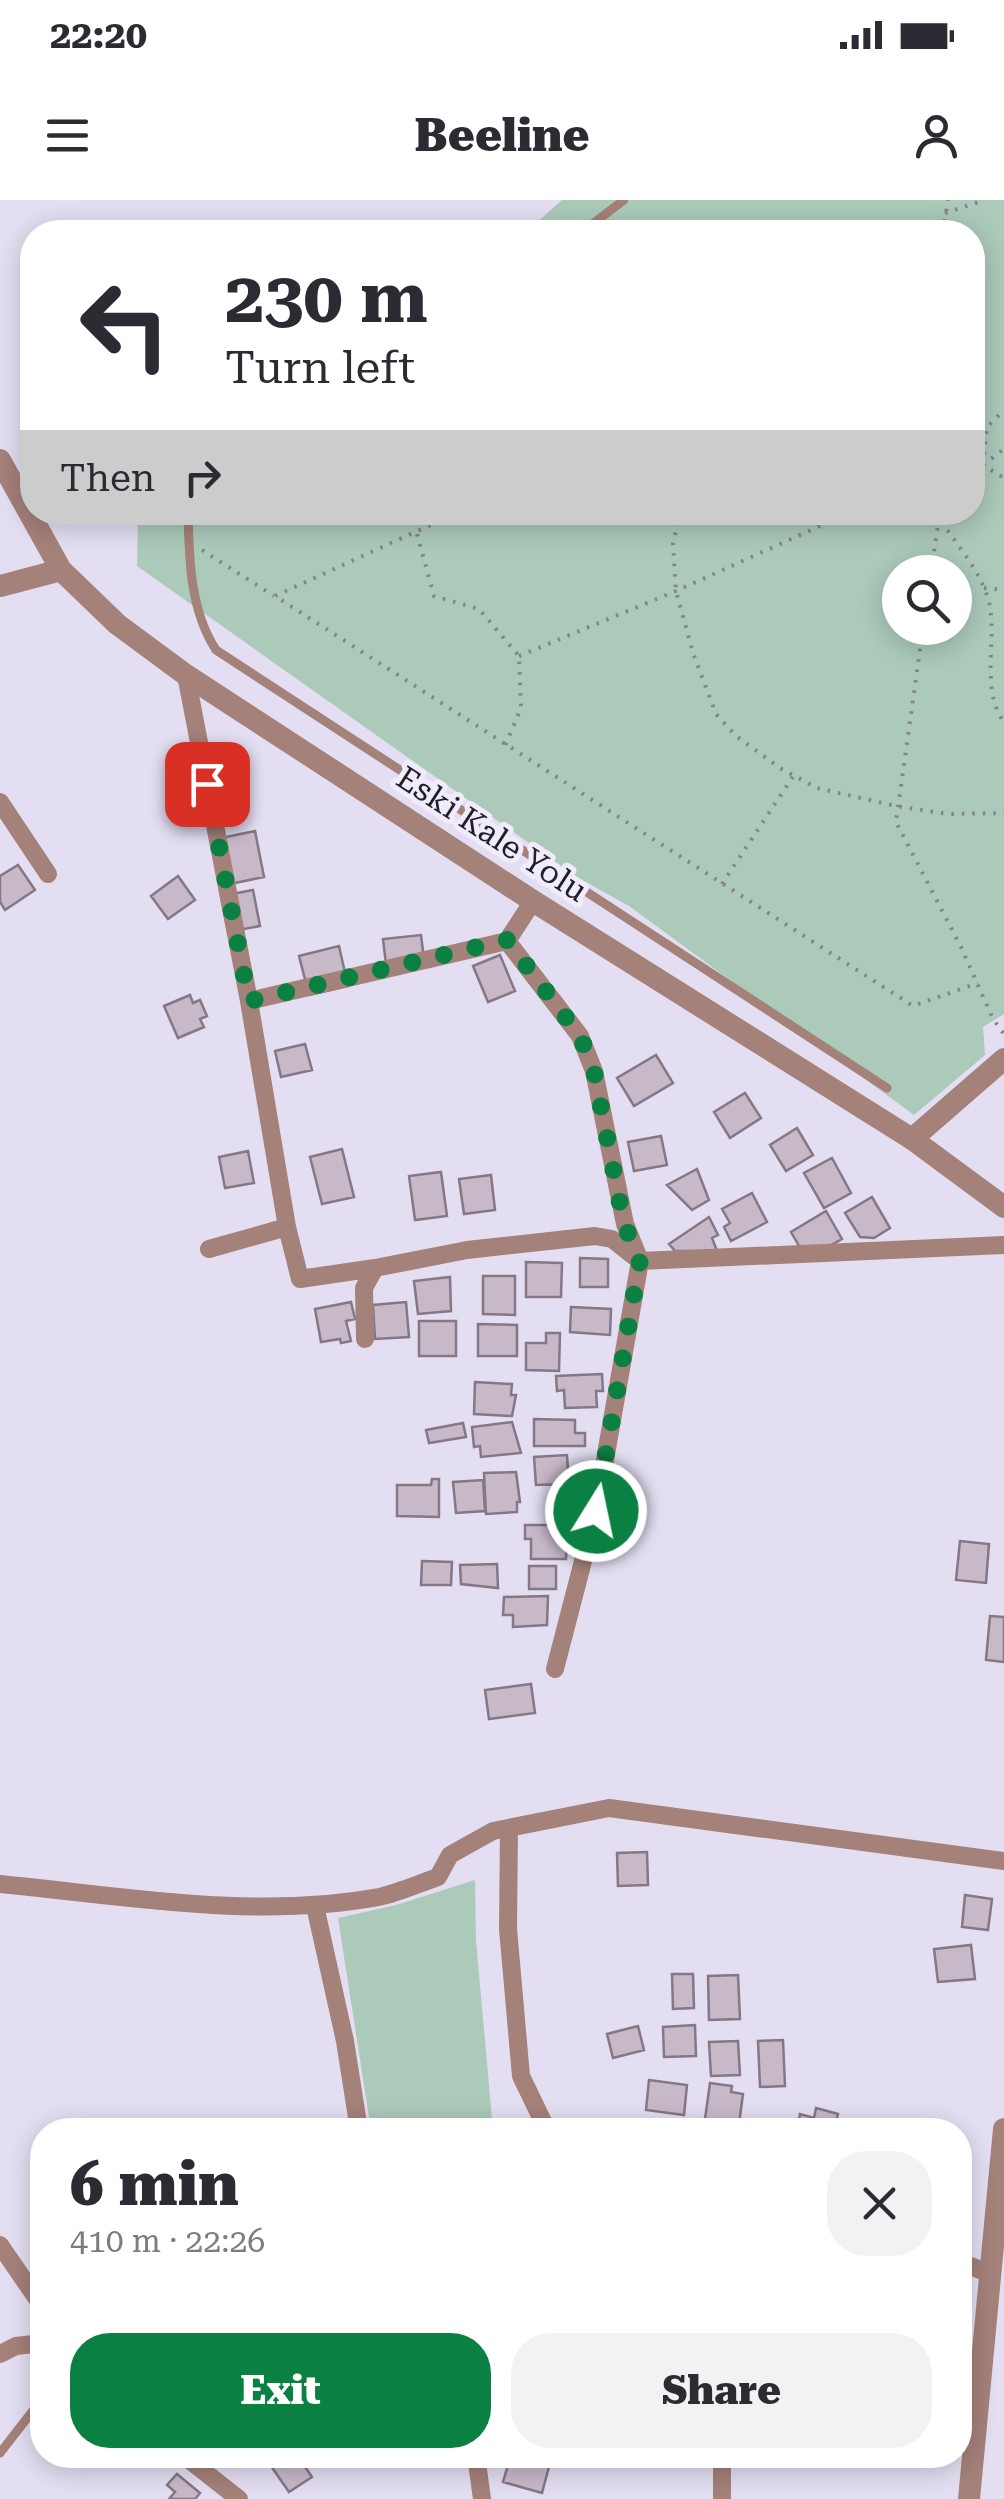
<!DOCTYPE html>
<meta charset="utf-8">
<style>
:root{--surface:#fff;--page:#f2f2f3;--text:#2b2b33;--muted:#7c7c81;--accent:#0b8043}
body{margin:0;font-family:"Roboto Serif",serif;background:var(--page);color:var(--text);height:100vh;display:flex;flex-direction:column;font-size:38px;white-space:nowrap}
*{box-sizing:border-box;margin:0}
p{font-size:32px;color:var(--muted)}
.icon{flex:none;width:55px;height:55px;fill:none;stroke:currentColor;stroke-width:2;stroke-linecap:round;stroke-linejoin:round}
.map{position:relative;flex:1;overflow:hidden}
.sheet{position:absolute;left:30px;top:1918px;width:942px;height:350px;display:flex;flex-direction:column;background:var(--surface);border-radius:40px;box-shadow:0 5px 25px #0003}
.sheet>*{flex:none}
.top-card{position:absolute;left:20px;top:20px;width:965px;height:305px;border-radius:40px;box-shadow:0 5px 25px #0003;background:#fff;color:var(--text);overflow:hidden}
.tools{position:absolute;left:882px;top:355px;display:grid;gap:20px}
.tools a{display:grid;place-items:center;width:90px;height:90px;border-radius:50%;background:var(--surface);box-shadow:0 5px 25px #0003;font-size:50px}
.pin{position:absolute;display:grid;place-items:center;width:85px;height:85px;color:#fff;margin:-42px;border-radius:20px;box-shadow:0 5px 15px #0006}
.me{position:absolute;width:110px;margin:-55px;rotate:10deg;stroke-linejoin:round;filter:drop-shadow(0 0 8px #0008)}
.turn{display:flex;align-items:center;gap:35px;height:210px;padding:0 40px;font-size:45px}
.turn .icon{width:130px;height:130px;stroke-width:2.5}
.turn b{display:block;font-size:70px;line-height:85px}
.then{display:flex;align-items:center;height:95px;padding:0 40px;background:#0003;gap:20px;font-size:38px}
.round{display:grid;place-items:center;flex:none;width:105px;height:105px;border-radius:40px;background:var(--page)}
.summary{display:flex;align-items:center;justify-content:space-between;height:170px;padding:0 40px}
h1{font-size:60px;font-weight:800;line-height:75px}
.action{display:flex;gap:20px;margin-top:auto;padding:20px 40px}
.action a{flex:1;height:115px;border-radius:40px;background:var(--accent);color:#fff;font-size:40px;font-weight:800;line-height:115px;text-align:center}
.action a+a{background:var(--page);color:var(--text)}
.status{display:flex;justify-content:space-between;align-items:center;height:70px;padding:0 50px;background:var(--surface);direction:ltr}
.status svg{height:28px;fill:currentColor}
header{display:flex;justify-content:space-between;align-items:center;height:130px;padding:0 40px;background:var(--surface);font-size:45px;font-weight:800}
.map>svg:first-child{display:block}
.green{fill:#abcaba;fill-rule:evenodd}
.building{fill:#c8b9c9;stroke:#857786;stroke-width:2.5}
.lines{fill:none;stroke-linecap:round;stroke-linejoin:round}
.path{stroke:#868290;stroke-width:4;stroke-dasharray:2.5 8;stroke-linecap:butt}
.service{stroke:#a48179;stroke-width:9}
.minor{stroke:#a48179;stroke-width:18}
.tertiary{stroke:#a48179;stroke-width:22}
.route{stroke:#0b8043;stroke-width:18;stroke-dasharray:0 32.4}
.labels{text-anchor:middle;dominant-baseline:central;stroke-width:10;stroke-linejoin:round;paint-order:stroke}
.street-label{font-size:32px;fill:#211f26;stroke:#f1ecfc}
</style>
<div class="status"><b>22:20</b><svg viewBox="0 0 49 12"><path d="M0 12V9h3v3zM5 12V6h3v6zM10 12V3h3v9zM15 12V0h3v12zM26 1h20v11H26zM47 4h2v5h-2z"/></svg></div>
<header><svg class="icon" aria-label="menu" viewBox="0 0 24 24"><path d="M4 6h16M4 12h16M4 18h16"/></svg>Beeline<svg class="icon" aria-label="person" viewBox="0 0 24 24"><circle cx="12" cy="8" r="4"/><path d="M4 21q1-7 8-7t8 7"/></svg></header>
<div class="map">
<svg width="1004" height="2299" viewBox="0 0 1004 2299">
<rect width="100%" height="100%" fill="#e4def2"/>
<!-- green -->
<path class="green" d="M562,0H1004V814L983,827L985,855L914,915L629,706L577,677L137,366L138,313L972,312V32H526ZM900,372H955V428H900Z
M475,1680L476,1740L493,1930H371L338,1718L396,1705Z"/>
<!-- building -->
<path class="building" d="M235,587L246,615L218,625L208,597Z
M255,631L264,677L230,684L221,638Z
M18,665L35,690L5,710L0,702V676Z
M178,676L195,700L168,719L151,696Z
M253,690L260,726L228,732L221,696Z
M421,735L425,767L387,773L383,739Z
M339,746L348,786L309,795L299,756Z
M500,755L515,791L488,802L473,766Z
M190,795L193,803L200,800L207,816L200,819L204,827L178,838L164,806Z
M305,844L312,870L281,877L275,851Z
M656,855L673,883L634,906L617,878Z
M745,893L761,918L730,938L714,912Z
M797,928L813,955L786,971L770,945Z
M661,936L667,965L634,971L628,942Z
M342,949L354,997L322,1004L310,957Z
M248,951L254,983L225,988L219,957Z
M832,958L851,993L824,1008L804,973Z
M697,969L709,1000L692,1010L667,985Z
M441,972L447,1016L415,1020L409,976Z
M491,975L495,1010L464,1014L459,979Z
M752,993L767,1022L731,1041L724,1027L730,1023L722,1009Z
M872,997L890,1028L874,1038L860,1037L845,1013Z
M826,1011L842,1039L820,1051L803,1053L791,1032Z
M709,1017L718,1035L712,1038L717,1051H675L669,1044Z
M580,1058L608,1059V1087H580Z
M526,1062L562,1063L561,1097H526Z
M483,1076H515V1115L483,1114Z
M450,1077L451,1111L418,1114L414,1081Z
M351,1102L355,1119L346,1121L351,1141L341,1143L340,1139L321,1142L315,1109Z
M406,1102L409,1137L375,1139L373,1105Z
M571,1107L611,1109L610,1135L570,1132Z
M419,1121H456V1156H419Z
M478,1124L517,1125V1156H478Z
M546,1133H560L559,1171L526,1170V1143H546Z
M602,1174L603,1191H596L597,1207L565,1208L564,1190L557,1191L556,1176Z
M475,1182L512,1184L511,1195H516L512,1216L474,1214Z
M534,1219L575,1220V1233H585V1246H534Z
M512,1222L521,1253L481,1257L480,1246L474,1247L472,1227Z
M463,1223L466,1237L429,1243L426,1230Z
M567,1255L569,1284L536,1285L534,1257Z
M516,1272L520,1302H517V1312L486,1314L484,1273Z
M432,1279H439V1317L397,1316V1285H431Z
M483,1280L485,1311L456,1313L453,1282Z
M525,1325H560V1336H567L566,1359H531V1339H525Z
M960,1341L989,1344L986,1383L956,1380Z
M422,1361L452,1362L451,1385H421Z
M497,1364L498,1388L461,1384L460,1365Z
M529,1366H556V1389H529Z
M548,1396L547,1425L513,1427V1415H503L504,1397Z
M990,1416L1004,1417V1462L986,1460Z
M531,1484L535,1513L489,1519L485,1490Z
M647,1652L648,1685L618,1686L617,1653Z
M965,1695L992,1699L988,1730L962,1727Z
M971,1745L975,1779L938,1782L934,1749Z
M672,1774H693L694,1808L673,1809Z
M738,1775L740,1819L709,1820L708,1776Z
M695,1825L696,1856L664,1857L663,1827Z
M638,1826L644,1850L613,1858L607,1834Z
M783,1840L785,1886L760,1887L758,1841Z
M738,1841L740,1875L711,1876L709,1842Z
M649,1880L687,1885L684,1915L646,1910Z
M710,1883L732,1886L731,1892L743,1894L739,1924L705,1919Z
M816,1908L838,1914L834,1930H797L800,1914L814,1918Z
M287,2255H297L312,2277L289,2292L271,2266Z
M511,2255L550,2263L542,2293L503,2282Z
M177,2274L200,2293L195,2299H169L175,2292L167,2285Z"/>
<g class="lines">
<!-- path -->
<path class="path" d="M945,13L985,0
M943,32L948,0
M983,265L987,227L1004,210
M983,265L1004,249
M972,269L983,265L1004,278
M459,312L275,396L913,806L978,783
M680,312L673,344L676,391L693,453L716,514L736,536L780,568L817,588L896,606L948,614L1004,613
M938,312L939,318C956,344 985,376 990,407C996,445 981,491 1004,522
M417,334L434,396L479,409L519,456L521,508L505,546
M202,350L274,396
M931,372L939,318
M984,388L1004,390
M923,428L896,622L961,747L993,819L1004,834
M519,456L676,391L851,312
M722,684L794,575"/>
<!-- service -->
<path class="service" d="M582,32L624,0
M188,312C189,359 190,410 216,450L887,888
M0,2253L42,2199"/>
<!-- minor -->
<path class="minor" d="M186,475L249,801L287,1027
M0,602L48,674
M507,741L580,836L594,871L625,1024L640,1061L596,1311L555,1469
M249,801L507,741L533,701
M209,1049L287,1027L300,1079L375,1068
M365,1139L364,1088L375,1068L467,1050L595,1036L612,1039L640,1061L1004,1045
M509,1628L508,1729L521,1876L547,1930
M0,1684C125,1696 254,1720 379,1697C398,1693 418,1684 438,1677L450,1655L493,1631L609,1608L1004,1661
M315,1706L345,1841L359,1930
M0,2045L42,2106
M960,2062L991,2074
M0,2154L16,2146L42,2143
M183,2255L239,2299
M476,2255L482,2299
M722,2255V2299"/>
<!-- tertiary -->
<path class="tertiary" d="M0,260L61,370L117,424L186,475L533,701L912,939L1004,1007
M0,386L61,370
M912,939L1004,859
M969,2299L1004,1929"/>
</g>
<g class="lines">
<!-- route -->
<path class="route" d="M207,584L249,801L507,740L580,836L594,871L624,1024L640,1060L596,1311"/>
</g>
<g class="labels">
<!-- street labels -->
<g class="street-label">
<text transform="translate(492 634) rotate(33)">Eski Kale Yolu</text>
</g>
</g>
</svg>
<div class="tools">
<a><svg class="icon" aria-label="search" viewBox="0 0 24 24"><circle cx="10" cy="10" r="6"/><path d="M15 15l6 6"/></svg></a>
</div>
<div class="pin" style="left:207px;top:584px;background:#d93025"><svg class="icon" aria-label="arrive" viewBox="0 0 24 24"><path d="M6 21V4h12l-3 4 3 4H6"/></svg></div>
<svg class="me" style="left:596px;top:1311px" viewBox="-20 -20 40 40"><circle r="17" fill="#0b8043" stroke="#fff" stroke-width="3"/><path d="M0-11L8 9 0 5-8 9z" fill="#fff"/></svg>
<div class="top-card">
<div class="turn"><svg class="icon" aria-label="left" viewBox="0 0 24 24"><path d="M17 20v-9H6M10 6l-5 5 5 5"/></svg><div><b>230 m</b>Turn left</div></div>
<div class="then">Then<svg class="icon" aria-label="right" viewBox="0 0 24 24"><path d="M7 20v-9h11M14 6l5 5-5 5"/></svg></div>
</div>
<section class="sheet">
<div class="summary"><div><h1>6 min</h1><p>410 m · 22:26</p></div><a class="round"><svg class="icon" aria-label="close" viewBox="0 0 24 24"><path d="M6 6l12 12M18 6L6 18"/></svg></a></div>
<div class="action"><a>Exit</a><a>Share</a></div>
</section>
</div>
